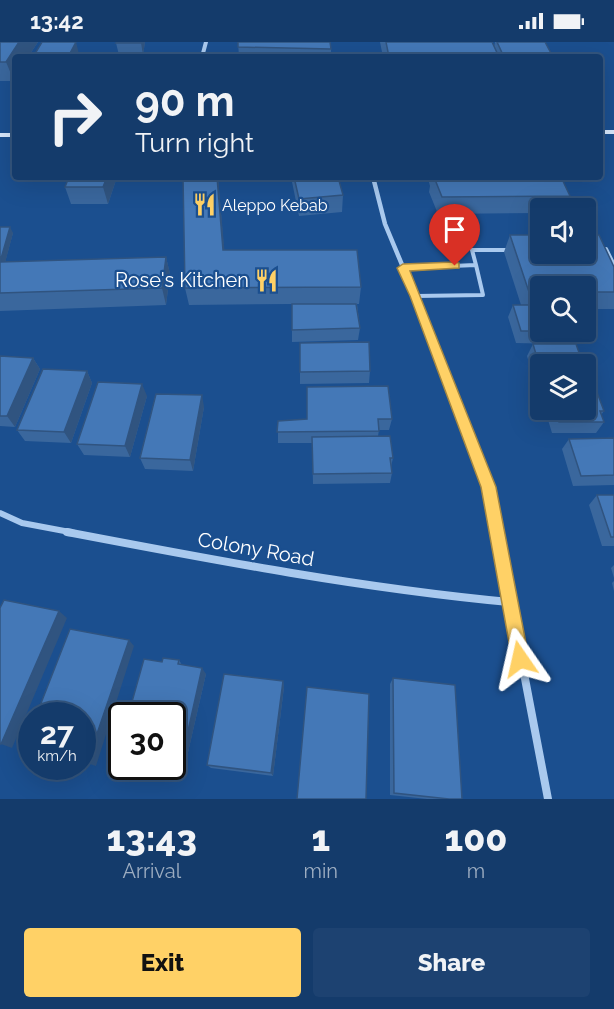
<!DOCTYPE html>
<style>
:root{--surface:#143b6b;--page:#1d4271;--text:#f1f3f6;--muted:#9dadc1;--line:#33557e;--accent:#ffd166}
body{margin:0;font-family:Raleway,sans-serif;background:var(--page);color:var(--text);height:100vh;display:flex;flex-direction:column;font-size:22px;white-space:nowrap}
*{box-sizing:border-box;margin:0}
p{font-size:20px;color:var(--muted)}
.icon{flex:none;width:33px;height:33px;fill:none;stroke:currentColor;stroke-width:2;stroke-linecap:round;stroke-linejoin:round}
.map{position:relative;height:757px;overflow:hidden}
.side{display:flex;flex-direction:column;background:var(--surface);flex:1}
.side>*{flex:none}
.hud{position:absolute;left:12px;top:12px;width:591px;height:126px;border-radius:6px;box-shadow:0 6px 24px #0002,0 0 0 2px var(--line);background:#143b6b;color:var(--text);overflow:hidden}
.fabs{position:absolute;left:530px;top:156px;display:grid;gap:12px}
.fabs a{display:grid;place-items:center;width:66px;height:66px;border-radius:6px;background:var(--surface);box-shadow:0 6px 24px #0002,0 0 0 2px var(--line);font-size:30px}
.speed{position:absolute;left:18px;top:660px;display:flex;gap:12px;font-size:30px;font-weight:700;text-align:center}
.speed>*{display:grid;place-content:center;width:78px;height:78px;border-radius:50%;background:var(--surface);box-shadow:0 6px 24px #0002,0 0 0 2px var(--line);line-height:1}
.speed small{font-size:15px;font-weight:400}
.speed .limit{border:3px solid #111;border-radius:9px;background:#fff;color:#111}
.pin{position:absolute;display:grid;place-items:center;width:51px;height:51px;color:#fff;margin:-62px -26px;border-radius:50% 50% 50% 0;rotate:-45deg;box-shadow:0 0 6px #0007}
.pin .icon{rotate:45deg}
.me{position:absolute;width:66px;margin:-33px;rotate:349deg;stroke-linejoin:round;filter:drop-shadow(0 0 4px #0008)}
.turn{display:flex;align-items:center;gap:21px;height:126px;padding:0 24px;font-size:27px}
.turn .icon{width:78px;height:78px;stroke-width:2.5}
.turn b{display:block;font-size:42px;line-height:51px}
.eta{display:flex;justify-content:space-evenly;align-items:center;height:102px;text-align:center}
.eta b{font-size:36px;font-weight:800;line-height:42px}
.cta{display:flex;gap:12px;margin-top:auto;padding:12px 24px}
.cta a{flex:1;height:69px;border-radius:6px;background:var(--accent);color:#111;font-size:24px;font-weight:800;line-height:69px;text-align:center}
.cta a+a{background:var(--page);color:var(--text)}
.status{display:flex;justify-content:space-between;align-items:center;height:42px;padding:0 30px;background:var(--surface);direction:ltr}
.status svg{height:16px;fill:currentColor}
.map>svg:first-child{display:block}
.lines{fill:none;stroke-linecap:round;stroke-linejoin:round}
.lane{stroke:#a9c9ee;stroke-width:4}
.street-far3{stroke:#a9c9ee;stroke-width:4}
.street-far2{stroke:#a9c9ee;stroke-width:4.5}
.street-far1{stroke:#a9c9ee;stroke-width:6}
.street{stroke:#a9c9ee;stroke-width:8}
.secondary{fill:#d6e6fa;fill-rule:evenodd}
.wall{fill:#3a679d}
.shaded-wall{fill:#305480}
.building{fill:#4478b7;stroke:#305480;stroke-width:1.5}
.route{fill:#ffd166;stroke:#a68842;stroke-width:1.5}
.labels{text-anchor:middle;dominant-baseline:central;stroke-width:4.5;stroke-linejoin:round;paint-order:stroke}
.far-poi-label{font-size:16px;fill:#fff;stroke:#1b4f8f;text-anchor:start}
.poi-label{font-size:20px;fill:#fff;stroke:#1b4f8f;text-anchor:end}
.street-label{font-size:20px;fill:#fff;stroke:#1b4f8f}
</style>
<div class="status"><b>13:42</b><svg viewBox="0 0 49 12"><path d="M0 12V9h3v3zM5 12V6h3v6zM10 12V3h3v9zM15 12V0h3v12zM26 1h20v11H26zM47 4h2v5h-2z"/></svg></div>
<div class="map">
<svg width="614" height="757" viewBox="0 0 614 757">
<rect width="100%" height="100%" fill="#1b4f8f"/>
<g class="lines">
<!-- lane -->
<path class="lane" d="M600,208L606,207L614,223
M403,226L476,223L472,208H510
M416,254L483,253L476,223"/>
<!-- street-far3 -->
<path class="street-far3" d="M202,15L206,0"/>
<!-- street-far2 -->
<path class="street-far2" d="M373,135L385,182L428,285"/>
<!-- street-far1 -->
<path class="street-far1" d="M427,283L488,445L497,491
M0,471L22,481L75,491"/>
<!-- street -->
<path class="street" d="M67,490C214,518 360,546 509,560
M497,490L548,757"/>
<!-- secondary -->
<path class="secondary" d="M600,88H614V92H600Z
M0,91H15V95H0Z"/>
</g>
<!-- wall -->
<path class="wall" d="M0,0H38L28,15H15V37L14,39H0Z
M117,0H145L143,13H119L116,1Z
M238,0L331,7V15H239Z
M380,0H492L494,5L495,0H545L553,15H383Z
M117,135L108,162H71L65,145Z
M218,135L224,208L361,245L359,262H357L360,286L358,298L292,300V262L189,263L185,246Z
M291,135H338L343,153L342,170L299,174Z
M423,135H561L570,154L565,166H540V171L438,172L429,150L430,144L428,137L424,138Z
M0,185L13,191L5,220L166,215L170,232L166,263L0,269Z
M510,193L614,225V267H585V244H540V290H562L556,302L516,301L508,275L513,263H521L504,210Z
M300,301L370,329L369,341L300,342Z
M533,302L583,322H540V343H536L527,314Z
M0,314L33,316L40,327L15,385L0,384Z
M87,329L92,341L71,401L25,399L17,388Z
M147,354L130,415L84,413L77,402Z
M204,365L193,429L145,427L140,416Z
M545,368H585L604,369L601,373L604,380L596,391H552Z
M392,377L389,388H379L378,394L393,416L391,425L392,431L390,441L313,442L312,401H278V379Z
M614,396V443L573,444L562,407L569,397Z
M597,453H614V504H602L589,463Z
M614,523V536L611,526Z
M614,539V549L612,541Z
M179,618L182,623L206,632L186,719L172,717V674L162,620Z
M393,636L462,757H427L390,753V642Z
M283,639L284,645L273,734L211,726L207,723Z"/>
<!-- shaded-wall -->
<path class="shaded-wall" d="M19,0H38L28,15H15V37L14,39L6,20Z
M76,0L79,12L77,15H68Z
M141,0H145L143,13L141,1Z
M107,135H117L108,162L103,145Z
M217,135H218L226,225L223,208Z
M10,185L13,191L0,240V220Z
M166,215L170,232L166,263L162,246Z
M33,316L40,327L15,385L7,374Z
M87,329L92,341L71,401L64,390Z
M142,342L147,354L130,415L125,404Z
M202,353L204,365L193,429L190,418Z
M59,569L67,576L12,706L1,702Z
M129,598L134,604L96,724L87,721Z
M202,626L206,632L186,719L182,716Z
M283,639L284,645L273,734L271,731Z"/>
<!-- building -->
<path class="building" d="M0,0H19L6,20H0Z
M42,0H76L68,15H33Z
M117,0H141V1H116Z
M238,0H330L331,7L238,5Z
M386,0H492L499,15H389Z
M497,0H545L553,15H504Z
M69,135H107L103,145H65Z
M183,135H217L223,208H357L361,245L185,246Z
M294,135H338L343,153L299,157Z
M434,135H561L570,154L442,155Z
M0,185H10L0,220Z
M510,193H540V212H585V193H599L614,225V250H585V244H540V250H529Z
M166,215L162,246L0,251V220Z
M292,262H356L360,286L292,288Z
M513,263H540V289H521Z
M369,300L370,329L300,330V301Z
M533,302H576L583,322H540V326Z
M0,314L33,316L7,374H0Z
M43,327L87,329L64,390L17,388Z
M98,340L142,342L125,404L77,402Z
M388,344L392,377H378L379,389L277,390L278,379L307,377V345Z
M585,345H595L604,369H600L604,380H559L555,368H585Z
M156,352L202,353L190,418L140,416Z
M390,394L393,416H390L392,431L313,432L312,395Z
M614,396V433L581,434L569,397Z
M597,453H614V495H611Z
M4,558L59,569L1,702H0V566Z
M70,587L129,598L87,721L82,720V674H36Z
M163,616L179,618L178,622L202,626L182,716L172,715V674H128L144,617L162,620Z
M224,632L283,639L271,731L207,723Z
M393,636L455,643L462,757H449L394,751Z
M307,645L369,652L366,757H297Z
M122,697V707L119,706Z"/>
<!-- route -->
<path class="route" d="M455,220L459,221V226L410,229L496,445L529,617L527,624L520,626L514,624L512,617L481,445L410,254L397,226L403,222Z"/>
<!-- icons -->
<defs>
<symbol id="restaurant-bare" viewBox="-9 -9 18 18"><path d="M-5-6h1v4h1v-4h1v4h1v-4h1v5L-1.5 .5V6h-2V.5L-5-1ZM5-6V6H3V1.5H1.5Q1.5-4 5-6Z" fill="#ffd166" stroke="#1b4f8f" stroke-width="2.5" paint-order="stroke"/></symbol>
</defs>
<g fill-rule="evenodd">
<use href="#restaurant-bare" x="188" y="146" width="33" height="33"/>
<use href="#restaurant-bare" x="250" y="222" width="33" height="33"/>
</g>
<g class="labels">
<!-- far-poi labels -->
<g class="far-poi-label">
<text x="222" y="163">Aleppo Kebab</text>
</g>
<!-- poi labels -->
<g class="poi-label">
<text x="249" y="238">Rose's Kitchen</text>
</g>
<!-- street labels -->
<g class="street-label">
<text transform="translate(256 507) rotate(10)">Colony Road</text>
</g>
</g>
</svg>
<div class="fabs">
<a><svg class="icon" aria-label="sound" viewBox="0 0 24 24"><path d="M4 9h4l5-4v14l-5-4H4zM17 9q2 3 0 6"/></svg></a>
<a><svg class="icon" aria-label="search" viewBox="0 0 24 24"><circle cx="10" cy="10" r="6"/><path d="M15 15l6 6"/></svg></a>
<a><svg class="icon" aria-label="layers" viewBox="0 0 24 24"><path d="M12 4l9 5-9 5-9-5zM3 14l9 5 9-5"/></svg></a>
</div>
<div class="speed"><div>27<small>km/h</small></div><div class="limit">30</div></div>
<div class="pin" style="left:455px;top:224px;background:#d93025"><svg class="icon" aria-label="arrive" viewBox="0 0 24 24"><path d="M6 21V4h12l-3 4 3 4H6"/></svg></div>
<svg class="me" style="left:520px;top:617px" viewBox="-20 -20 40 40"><path d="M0-17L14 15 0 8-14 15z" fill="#ffd166" stroke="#fff" stroke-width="4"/></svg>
<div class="hud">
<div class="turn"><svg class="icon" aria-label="right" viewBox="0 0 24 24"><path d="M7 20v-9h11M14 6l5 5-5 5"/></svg><div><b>90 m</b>Turn right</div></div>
</div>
</div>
<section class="side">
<div class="eta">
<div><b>13:43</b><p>Arrival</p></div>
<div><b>1</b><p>min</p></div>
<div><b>100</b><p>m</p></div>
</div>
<div class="cta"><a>Exit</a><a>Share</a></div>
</section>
